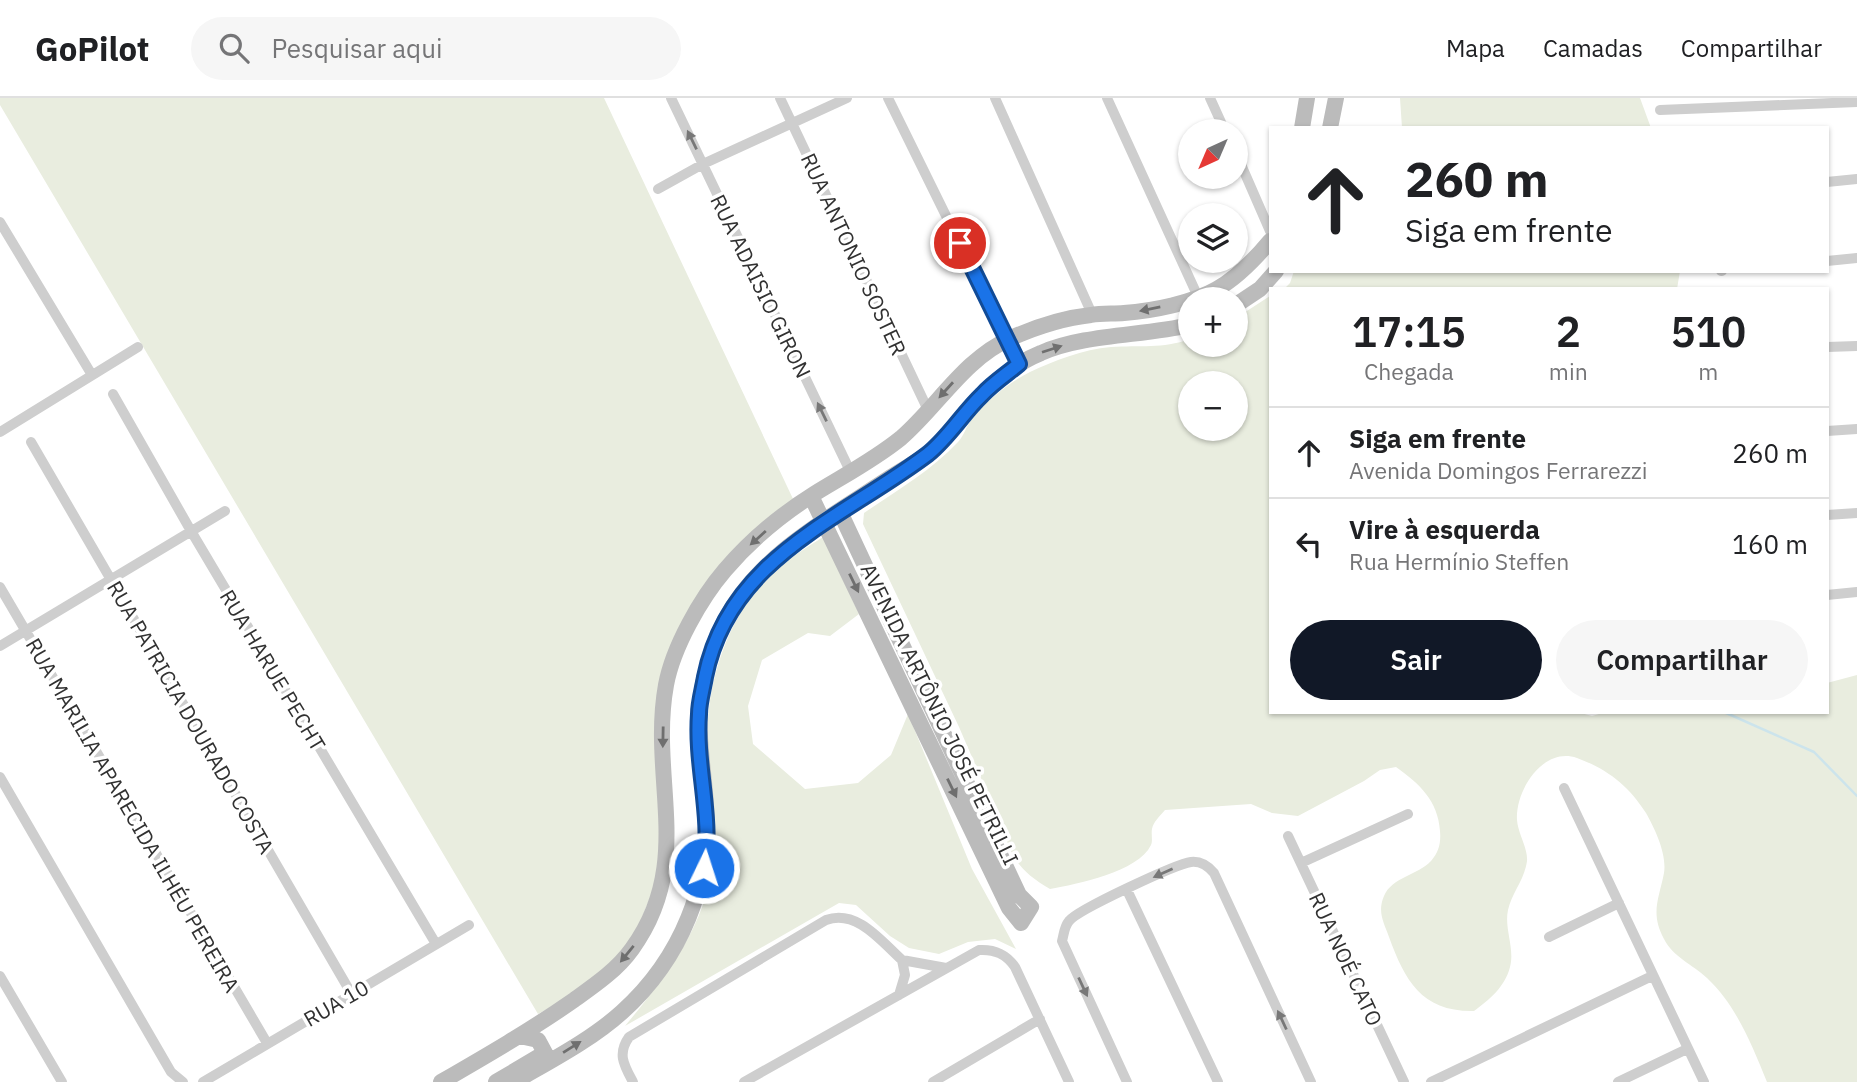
<!DOCTYPE html>
<html lang="pt">
<meta charset="utf-8">
<style>
:root{--surface:#fff;--page:#f6f6f6;--text:#202124;--muted:#757577;--line:#e0e0e0;--accent:#111827}
body{margin:0;font-family:"IBM Plex Sans",sans-serif;background:var(--page);color:var(--text);height:100vh;display:flex;flex-direction:column;font-size:26px;white-space:nowrap}
*{box-sizing:border-box;margin:0}
p{font-size:23px;color:var(--muted)}
.icon{flex:none;width:38px;height:38px;fill:none;stroke:currentColor;stroke-width:2;stroke-linecap:round;stroke-linejoin:round}
.map{position:relative;flex:1;overflow:hidden}
.panel{position:absolute;left:1269px;top:189px;width:560px;height:427px;display:flex;flex-direction:column;background:var(--surface);border-radius:0px;box-shadow:0 2px 5px #0004}
.panel>*{flex:none}
.guide{position:absolute;left:1269px;top:28px;width:560px;height:147px;border-radius:0px;box-shadow:0 2px 5px #0004;background:#fff;color:var(--text);overflow:hidden}
.needle{width:46px;rotate:224deg}
.fabs{position:absolute;left:1178px;top:21px;display:grid;gap:14px}
.fabs a{display:grid;place-items:center;width:70px;height:70px;border-radius:50%;background:var(--surface);box-shadow:0 2px 5px #0004;font-size:35px}
.pin{position:absolute;display:grid;place-items:center;width:60px;height:60px;color:#fff;margin:-30px;border:4px solid #fff;border-radius:50%;box-shadow:0 2px 7px #0007}
.me{position:absolute;width:77px;margin:-38px;rotate:4deg;stroke-linejoin:round;filter:drop-shadow(0 0 5px #0008)}
.turn{display:flex;align-items:center;gap:24px;height:147px;padding:0 21px;font-size:32px}
.turn .icon{width:91px;height:91px;stroke-width:2.5}
.turn b{display:block;font-size:49px;line-height:60px}
.eta{display:flex;justify-content:space-evenly;align-items:center;height:119px;text-align:center}
.eta b{font-size:42px;font-weight:600;line-height:49px}
.action{display:flex;gap:14px;margin-top:auto;padding:14px 21px}
.action a{flex:1;height:80px;border-radius:42px;background:var(--accent);color:#fff;font-size:28px;font-weight:600;line-height:80px;text-align:center}
.action a+a{background:var(--page);color:var(--text)}
ul{padding:0;list-style:none}
li{display:flex;align-items:center;gap:21px;height:91px;padding:0 21px;border-top:2px solid var(--line)}
li div{flex:1}
li b{display:block;font-size:26px}
li em{font-style:normal}
header{display:flex;align-items:center;gap:42px;box-sizing:border-box;height:98px;padding:0 35px;background:var(--surface);border-bottom:2px solid var(--line)}
header strong{font-size:33px}
nav{display:flex;gap:38px;margin-inline-start:auto;font-size:24px}
.search{width:490px;height:63px;background:var(--page);display:flex;align-items:center;gap:18px;box-sizing:border-box;padding:0 24px;border-radius:38px;color:var(--muted);font-size:26px}
.map>svg:first-child{display:block}
.green{fill:#e9eddf;fill-rule:evenodd}
.lines{fill:none;stroke-linecap:round;stroke-linejoin:round}
.stream{stroke:#cce4ec;stroke-width:2.5}
.street{stroke:#cecece;stroke-width:10}
.secondary{stroke:#bbb;stroke-width:16}
.oneway{fill:#787878}
.oneway2{fill:#6f6f6f}
.route-casing{stroke:#114b97;stroke-width:18}
.route{stroke:#1a73e8;stroke-width:12}
.labels{text-anchor:middle;dominant-baseline:central;stroke-width:7;stroke-linejoin:round;paint-order:stroke}
.street-label{font-size:21px;fill:#313131;stroke:#fff}
</style>
<header>
<strong>GoPilot</strong>
<div class="search"><svg class="icon" aria-label="search" viewBox="0 0 24 24"><circle cx="10" cy="10" r="6"/><path d="M15 15l6 6"/></svg>Pesquisar aqui</div>
<nav><a>Mapa</a><a>Camadas</a><a>Compartilhar</a></nav>
</header>
<div class="map">
<svg width="1857" height="984" viewBox="0 0 1857 984">
<rect width="100%" height="100%" fill="#fff"/>
<!-- green -->
<path class="green" d="M0,0H604L794,403L675,539L660,716L658,780L634,839L610,868L579,893L538,916L0,7Z
M1400,0H1640L1651,30H1402Z
M1294,173H1680L1677,191H1284L1290,185Z
M1270,198V614H1577L1592,618L1606,614H1827V585L1857,577V984H1767C1752,947 1736,907 1707,880C1692,866 1673,859 1664,841C1650,815 1659,801 1664,775C1667,756 1655,731 1646,715C1628,687 1607,671 1577,660C1543,648 1515,693 1517,722C1518,736 1528,750 1527,763C1524,783 1512,794 1508,812C1504,831 1515,850 1510,869C1505,889 1489,902 1474,913C1422,914 1405,883 1389,839C1384,825 1377,814 1384,798C1392,779 1418,777 1431,763C1439,754 1441,745 1440,733C1438,703 1420,686 1396,669L1380,672L1364,683L1298,718L1272,715L1251,706L1165,712C1160,718 1153,724 1152,731C1151,736 1153,743 1151,747C1138,774 1077,786 1050,791C1026,777 1012,764 1005,736L959,629L863,426L864,415C896,393 931,373 958,344C964,338 966,328 972,321C986,303 1008,285 1030,274C1054,263 1083,251 1111,249C1140,247 1162,251 1190,241V247H1236V220ZM1190,285H1236V331H1190Z
M823,439L859,516L830,538L808,535L762,562L748,608L753,646L805,691L858,685L891,657L908,616L972,771L1016,851L995,841L968,844L939,856L909,850L890,838L856,807L839,805L625,928C663,882 699,837 711,778C720,732 710,691 708,646C704,586 731,507 779,469C792,458 808,449 823,439Z"/>
<g class="lines">
<!-- stream -->
<path class="stream" d="M1724,614L1814,654L1857,698"/>
<!-- street -->
<path class="street" d="M671,0L851,375
M780,0L928,312
M888,0L1019,266
M995,0L1092,216
M1107,0L1199,201
M1210,0L1225,33
M1660,12L1857,4
M1236,55L1270,133
M1827,84L1857,81
M658,91L703,66L847,0
M0,124L92,277
M1827,163L1857,160
M1721,173H1722
M1827,249L1857,248
M113,296L191,433L436,846
M1827,333L1857,331
M0,334L138,249
M31,344L351,895
M1827,417L1857,415
M0,489L267,945
M1827,497L1857,494
M0,548L225,413
M0,679L171,974L183,984
M1564,690L1704,984
M1288,738L1404,984
M1301,765L1408,716
M1127,792L1218,984
M1549,839L1619,805
M0,878L62,984
M899,897L905,877L902,862L946,870
M203,984L469,827
M633,984C624,967 617,956 629,939L826,822C857,811 881,843 902,862
M744,984L979,852C995,851 1006,856 1015,869L1069,984
M933,984L1040,921
M1127,984L1062,843C1064,836 1064,829 1069,823C1077,812 1176,766 1191,764C1200,763 1208,768 1214,775L1311,984
M1431,984L1652,878
M1618,984L1687,951"/>
<!-- secondary -->
<path class="secondary" d="M1302,30L1307,0
M1330,30L1336,0
M1236,207L1260,191L1276,173
M811,398L1009,810L1021,825L1031,809L1019,797L840,414
M441,984C486,958 531,932 574,902C595,887 617,872 632,851C695,764 649,681 666,587C673,549 701,500 725,472C750,443 782,416 814,396C843,378 874,362 901,340C938,308 964,261 1011,240C1036,229 1063,220 1091,217C1102,215 1113,216 1124,215C1152,213 1193,205 1217,191C1238,179 1255,161 1270,143
M496,984L545,955L538,942L520,938
M514,984C550,963 591,942 622,914C681,861 712,785 706,707C703,662 693,619 706,573C711,558 716,540 723,526C756,458 831,419 891,379C903,371 917,364 929,355C950,338 963,315 982,297C998,280 1019,264 1041,255C1084,236 1143,238 1190,227"/>
</g>
<!-- one-way arrows -->
<defs><path id="oneway-solid" d="M-6-.8H1V-3.2L6.5 0L1 3.2V.8H-6Z" transform="scale(1.75)"/></defs>
<g class="oneway">
<use href="#oneway-solid" transform="translate(692 42) rotate(-116)"/>
<use href="#oneway-solid" transform="translate(822 314) rotate(-116)"/>
<use href="#oneway-solid" transform="translate(1163 775) rotate(156)"/>
<use href="#oneway-solid" transform="translate(1083 889) rotate(65)"/>
<use href="#oneway-solid" transform="translate(1282 922) rotate(-115)"/>
</g>
<g class="oneway2">
<use href="#oneway-solid" transform="translate(1150 211) rotate(169)"/>
<use href="#oneway-solid" transform="translate(1052 251) rotate(-18)"/>
<use href="#oneway-solid" transform="translate(946 292) rotate(132)"/>
<use href="#oneway-solid" transform="translate(758 440) rotate(138)"/>
<use href="#oneway-solid" transform="translate(854 485) rotate(64)"/>
<use href="#oneway-solid" transform="translate(663 639) rotate(91)"/>
<use href="#oneway-solid" transform="translate(952 690) rotate(64)"/>
<use href="#oneway-solid" transform="translate(627 856) rotate(129)"/>
<use href="#oneway-solid" transform="translate(572 949) rotate(-32)"/>
</g>
<g class="lines">
<defs>
<path id="route" d="M704,770C713,718 695,668 699,616C699,604 703,591 705,579C729,459 842,421 928,356C949,339 963,315 982,297C993,285 1007,276 1019,266L960,145"/>
</defs>
<!-- route casing -->
<use href="#route" class="route-casing"/>
<!-- route -->
<use href="#route" class="route"/>
</g>
<g class="labels">
<!-- street labels -->
<g class="street-label">
<text transform="translate(854 156) rotate(65)">RUA ANTONIO SOSTER</text>
<text transform="translate(761 188) rotate(64)">RUA ADAISIO GIRON</text>
<text transform="translate(273 572) rotate(59)">RUA HARUE PECHT</text>
<text transform="translate(940 616) rotate(64)">AVENIDA ARTÔNIO JOSÉ PETRILLI</text>
<text transform="translate(191 619) rotate(60)">RUA PATRICIA DOURADO COSTA</text>
<text transform="translate(133 717) rotate(60)">RUA MARILIA APARECIDA ILHÉU PEREIRA</text>
<text transform="translate(1346 861) rotate(65)">RUA NOÉ CATO</text>
<text transform="translate(336 905) rotate(-30)">RUA 10</text>
</g>
</g>
</svg>
<div class="fabs">
<a><svg class="needle" viewBox="-14 -14 28 28"><path d="M0-13l5 13h-10z" fill="#e53935"/><path d="M0 13l5-13h-10z" fill="#757577"/></svg></a>
<a><svg class="icon" aria-label="layers" viewBox="0 0 24 24"><path d="M12 4l9 5-9 5-9-5zM3 14l9 5 9-5"/></svg></a>
<a>+</a>
<a>−</a>
</div>
<div class="pin" style="left:960px;top:145px;background:#d93025"><svg class="icon" aria-label="arrive" viewBox="0 0 24 24"><path d="M6 21V4h12l-3 4 3 4H6"/></svg></div>
<svg class="me" style="left:704px;top:770px" viewBox="-20 -20 40 40"><circle r="17" fill="#1a73e8" stroke="#fff" stroke-width="3"/><path d="M0-11L8 9 0 5-8 9z" fill="#fff"/></svg>
<div class="guide">
<div class="turn"><svg class="icon" aria-label="ahead" viewBox="0 0 24 24"><path d="M12 20V5M6 11l6-6 6 6"/></svg><div><b>260 m</b>Siga em frente</div></div>
</div>
<section class="panel">
<div class="eta">
<div><b>17:15</b><p>Chegada</p></div>
<div><b>2</b><p>min</p></div>
<div><b>510</b><p>m</p></div>
</div>
<ul>
<li><svg class="icon" aria-label="ahead" viewBox="0 0 24 24"><path d="M12 20V5M6 11l6-6 6 6"/></svg><div><b>Siga em frente</b><p>Avenida Domingos Ferrarezzi</p></div><em>260 m</em></li>
<li><svg class="icon" aria-label="left" viewBox="0 0 24 24"><path d="M17 20v-9H6M10 6l-5 5 5 5"/></svg><div><b>Vire à esquerda</b><p>Rua Hermínio Steffen</p></div><em>160 m</em></li>
</ul>
<div class="action"><a>Sair</a><a>Compartilhar</a></div>
</section>
</div>
